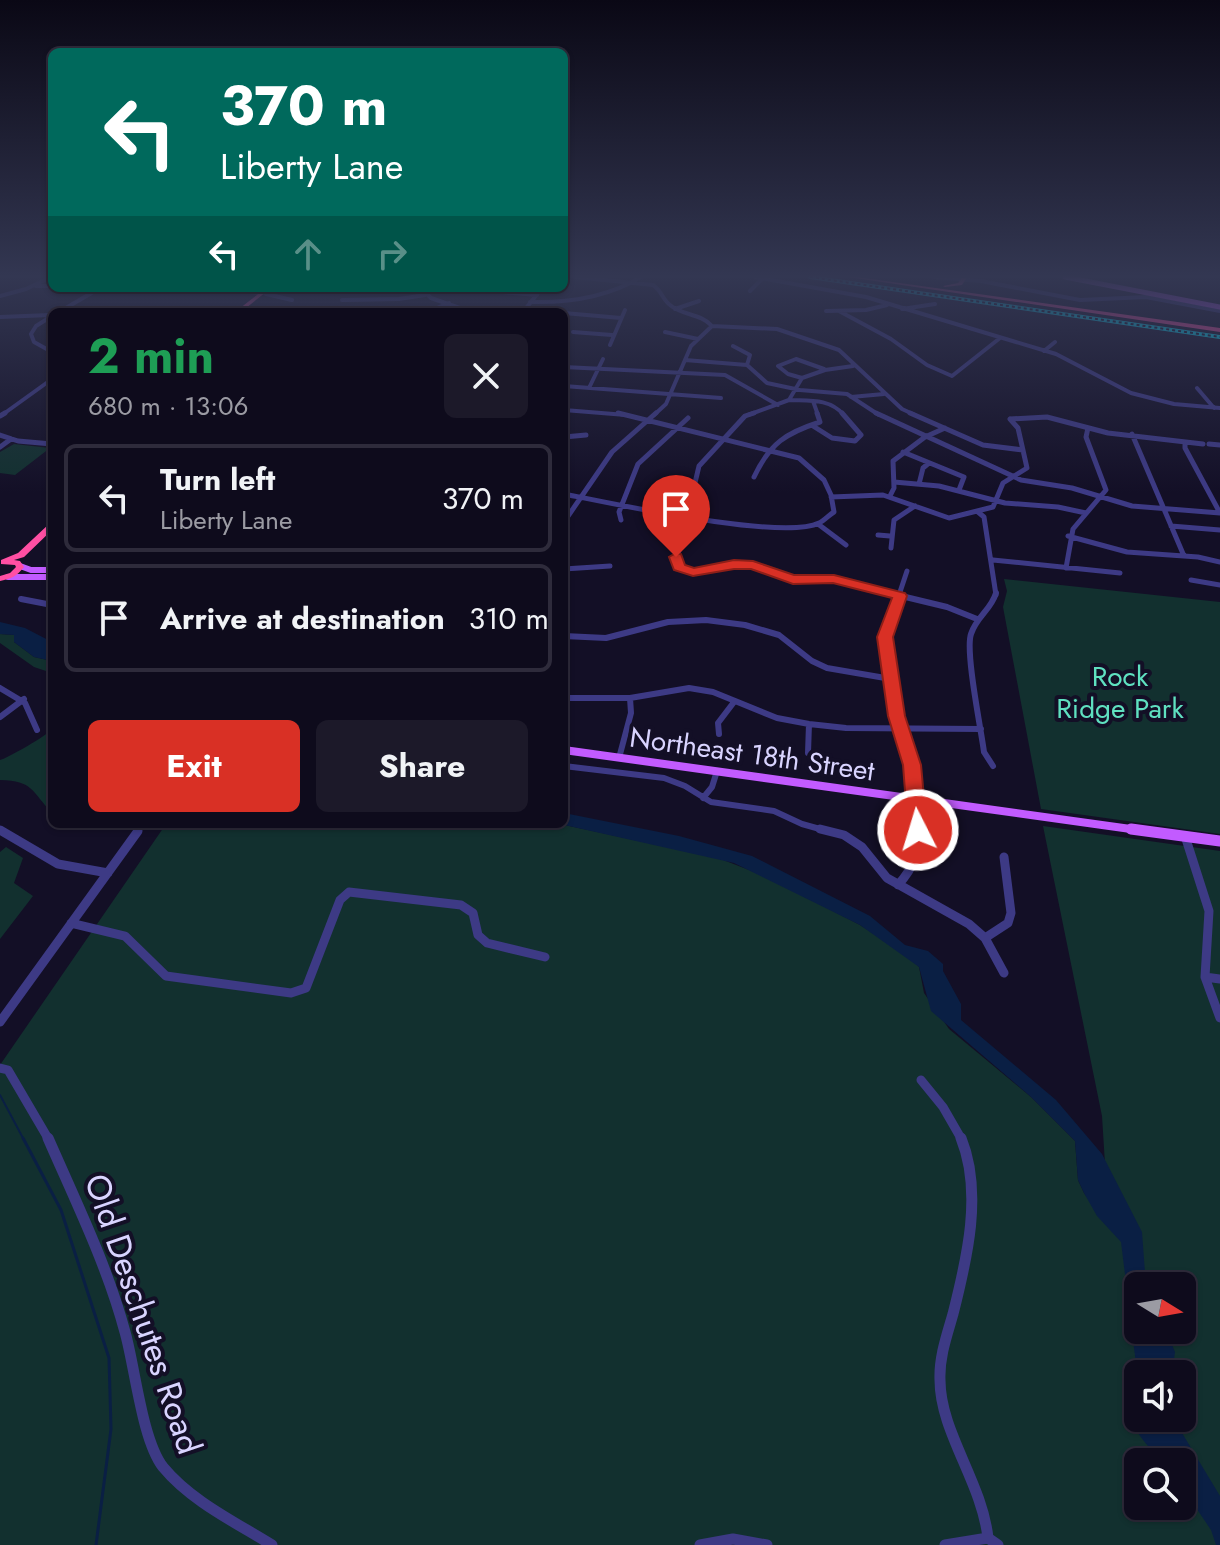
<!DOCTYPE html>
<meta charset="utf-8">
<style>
:root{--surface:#0e0b1c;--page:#1c1929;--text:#f1f3f6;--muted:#9b9ba3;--line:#2e2b3b;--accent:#d93025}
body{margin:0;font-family:Jost,sans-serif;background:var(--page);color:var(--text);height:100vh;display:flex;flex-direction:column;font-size:30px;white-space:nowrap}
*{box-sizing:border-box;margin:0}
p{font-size:26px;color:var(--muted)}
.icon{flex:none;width:44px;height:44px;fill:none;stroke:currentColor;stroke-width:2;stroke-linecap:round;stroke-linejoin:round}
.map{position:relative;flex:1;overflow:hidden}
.details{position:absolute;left:48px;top:308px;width:520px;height:520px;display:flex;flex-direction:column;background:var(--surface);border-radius:12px;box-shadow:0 2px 6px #0004,0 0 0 2px var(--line)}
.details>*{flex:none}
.banner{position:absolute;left:48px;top:48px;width:520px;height:244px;border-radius:12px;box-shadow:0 2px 6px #0004,0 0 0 2px var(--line);background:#00695c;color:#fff;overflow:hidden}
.needle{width:52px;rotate:101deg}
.controls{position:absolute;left:1124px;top:1272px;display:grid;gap:16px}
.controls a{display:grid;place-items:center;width:72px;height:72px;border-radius:12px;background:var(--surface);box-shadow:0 2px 6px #0004,0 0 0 2px var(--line);font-size:40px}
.pin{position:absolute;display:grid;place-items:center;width:68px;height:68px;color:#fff;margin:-82px -34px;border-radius:50% 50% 50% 0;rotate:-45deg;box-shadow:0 0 8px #0007}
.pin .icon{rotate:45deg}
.me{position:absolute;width:88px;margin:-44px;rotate:355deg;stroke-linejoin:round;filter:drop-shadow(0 0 6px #0008)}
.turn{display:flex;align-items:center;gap:28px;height:168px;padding:0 40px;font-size:36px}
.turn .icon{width:104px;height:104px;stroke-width:2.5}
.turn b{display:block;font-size:56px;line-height:68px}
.lanes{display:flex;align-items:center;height:76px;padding:0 40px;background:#0003;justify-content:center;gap:40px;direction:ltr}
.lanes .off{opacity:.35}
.round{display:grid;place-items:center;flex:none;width:84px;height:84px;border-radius:12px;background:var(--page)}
.head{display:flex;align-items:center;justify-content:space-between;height:136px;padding:0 40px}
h1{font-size:48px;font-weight:700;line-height:60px;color:#1e9e55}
.cta{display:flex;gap:16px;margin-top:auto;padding:16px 40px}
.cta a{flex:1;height:92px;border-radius:12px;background:var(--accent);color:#fff;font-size:32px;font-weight:700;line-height:92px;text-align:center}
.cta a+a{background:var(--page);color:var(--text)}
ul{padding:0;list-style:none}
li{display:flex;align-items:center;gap:24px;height:108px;margin:0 16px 12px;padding:0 24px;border:4px solid var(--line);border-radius:12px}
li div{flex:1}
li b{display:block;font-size:30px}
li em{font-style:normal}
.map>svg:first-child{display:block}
.green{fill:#12302f;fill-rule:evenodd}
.water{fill:#0a1f44}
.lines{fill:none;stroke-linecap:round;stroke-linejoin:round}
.stream-far1{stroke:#0a1f44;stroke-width:2}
.stream{stroke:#0a1f44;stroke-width:3}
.minor-far4{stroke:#3d3a85;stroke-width:4}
.minor-far3{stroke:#3d3a85;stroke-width:5}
.minor-far2{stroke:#3d3a85;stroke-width:6}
.minor-far1{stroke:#3d3a85;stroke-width:9}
.minor{stroke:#3d3a85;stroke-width:11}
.major-far3{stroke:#c25bff;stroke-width:5}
.major-far2{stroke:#c25bff;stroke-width:6}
.major-far1{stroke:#c25bff;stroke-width:8}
.major{stroke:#c25bff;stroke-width:11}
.highway{fill:#ff4fa3;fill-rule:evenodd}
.rail-casing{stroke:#00e5ff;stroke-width:4}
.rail{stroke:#130f26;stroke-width:2;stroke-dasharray:3;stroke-linecap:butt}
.route{fill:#d93025;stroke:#8d1f18;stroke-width:2}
.labels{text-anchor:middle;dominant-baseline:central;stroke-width:8;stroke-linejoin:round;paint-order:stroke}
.park-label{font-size:28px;fill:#5fe0c0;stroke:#130f26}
.street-label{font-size:28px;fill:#d9d4ff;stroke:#130f26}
.near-street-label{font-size:34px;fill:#d9d4ff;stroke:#130f26}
</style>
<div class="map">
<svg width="1220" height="1545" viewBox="0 0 1220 1545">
<rect width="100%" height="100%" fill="#130f26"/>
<!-- green -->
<path class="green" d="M14,444L50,448L15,475L0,473V452Z
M1004,579L1220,602V834L1041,809L1003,607L1007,591Z
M0,634L14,635V642L34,657L52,661V673L34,667L0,643Z
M52,729V813C31,791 34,781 0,780V760C6,759 48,735 52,729Z
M166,824H560L718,858L767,877L860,925L912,959L919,967L924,993L949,1029L1031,1097L1075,1141L1078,1180L1084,1193L1109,1228L1102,1116L1043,826L1220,851V1545H0V1065ZM1138,1286H1182V1330H1138ZM1138,1374H1182V1418H1138ZM1138,1462H1182V1506H1138Z
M6,847L23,858L14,883L33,896L0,939V852Z"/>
<!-- water -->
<path class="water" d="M0,622L25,628L52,642V661L34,657L14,642V635L0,634Z
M564,813L679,836L752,856L870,916L905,945L928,951L943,964V971L961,1004V1020L1056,1100L1102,1154L1142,1232L1146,1286H1138V1330L1167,1333L1175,1352L1172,1374H1138V1418H1173L1220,1496V1545H1216L1211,1530L1182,1487V1462H1163C1143,1441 1110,1408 1138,1380L1121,1242L1097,1216L1084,1193L1078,1180L1075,1141L1031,1097L931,1011L919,967L860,925L734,863L560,824H564Z"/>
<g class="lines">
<!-- stream-far1 -->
<path class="stream-far1" d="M0,1095L24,1140"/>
<!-- stream -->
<path class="stream" d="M23,1138L61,1210L109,1358L111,1429L96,1545"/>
<!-- minor-far4 -->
<path class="minor-far4" d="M575,277L653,285C662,291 662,299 670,305C683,316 700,313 712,326L691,346L666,404L654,415
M755,277L866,297L1056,354L1131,393L1174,404L1220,408
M934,277L981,281L1080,300L1146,297L1220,311
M36,286H52
M196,288L262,293
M421,288L431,298L471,312
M457,288L537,295
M750,291L763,278
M266,294L292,300
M0,296L26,289L51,277
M342,300L399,299L425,295
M530,302C568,303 608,297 641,277
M675,309L699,301
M902,309L935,304
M470,310L506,308
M524,310L546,312
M826,311L866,310L887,305
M839,311L891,339L927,365L952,376L1000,338
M59,312L100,288
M96,312H145
M427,312L449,303
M523,312L542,288
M564,313L621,318
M52,316L36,326L31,334L34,342L52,352
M0,317L50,315
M712,326L777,329L839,350L902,409L915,415
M573,332L612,335
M665,332L698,339
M610,345L625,310
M733,346L750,355L747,365
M1044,351L1055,342
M685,360L747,365L767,383L800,390L847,394L879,415
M564,367L725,375L778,405
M802,378L788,374L778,366L796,359L824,369
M564,386L721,398
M589,388L603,359
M1197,388L1214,408
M851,397L884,394
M789,400C809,401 829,398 844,415
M813,401L818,415
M564,410L626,415
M2,415L52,379
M748,415L789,400L802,378L825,370L853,366"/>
<!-- minor-far3 -->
<path class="minor-far3" d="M754,413L745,416L699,466L676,563L693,572L742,564L761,567L793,580L834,579L897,595
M876,413L1021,480L1072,488L1132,506L1220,513
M910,413L983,445L1023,450
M0,416L5,413
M1010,419L1047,417L1108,433L1203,444
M813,426L832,438L855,441L861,435L842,413
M1132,434L1184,556
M0,435L18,441L52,444
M564,437L586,435
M1185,442V448L1220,513
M1209,444L1220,445
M0,447L11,439
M564,449V460
M903,452L964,477L959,490
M754,477C770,443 786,433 820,422L817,413
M894,482L939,486L1005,503L1058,507L1086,513
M919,484L923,468L929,463
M564,494C611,503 782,541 819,523C824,521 829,515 834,512L831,495L824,480L799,458L618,413
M890,496L894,488L893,461L925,437L945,428
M831,497L883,495L949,518L993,507L1003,483L1027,468L1018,428L1010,419
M978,512L984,517L996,595
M621,520L619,512L638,464L688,418
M564,522L612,452L656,413
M818,524L846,545
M1171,526L1220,530
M878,535L890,536
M1068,536L1127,552L1198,557L1220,562
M891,548L894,520L915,506
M993,560L1120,573
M1066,568L1073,529L1106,490L1086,437L1088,428
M564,569L610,566
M1191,580L1220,585
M899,595L907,571"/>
<!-- minor-far2 -->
<path class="minor-far2" d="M889,593L947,607L977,619
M900,593L885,637L897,716L912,765L918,831
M21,599L52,605
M564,636L606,638L668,622L706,620L745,625L779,635L812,661L827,668L891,679
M0,688L25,703L37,730
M564,698H630L689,688L713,692L777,718L809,724L846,728L981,729
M0,717L24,699
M719,734L718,723L734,702
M808,753L809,724
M619,758L631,713L630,698
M564,766L664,778L685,786L711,802L774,811L802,824L827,831
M993,766L984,752C981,729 965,651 971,634C977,616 991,610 996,593
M703,798L712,787L717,771"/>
<!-- minor-far1 -->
<path class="minor-far1" d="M820,829L844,835L862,847L887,878L969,924L985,938L1004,973
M0,830L58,864L108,873
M1185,836L1209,911L1205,977L1220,1018
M898,885C915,866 918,854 918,829
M71,923L125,936L166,976L291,993L306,988L340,900L349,892L461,905L473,913L478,935L487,943L545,957
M985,938L1008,923L1011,913L1004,857
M1205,977L1220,979
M0,1022L138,831
M0,1068L8,1070L49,1140
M921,1080L943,1107L962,1140"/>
<!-- minor -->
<path class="minor" d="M48,1138C76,1202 107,1265 125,1332C135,1367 142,1440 163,1467C191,1501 235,1522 272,1545
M961,1138C983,1192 967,1259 953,1314C947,1335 939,1357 940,1380C940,1432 982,1482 988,1538
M700,1545L733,1539L767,1545
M945,1545L988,1538L998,1545"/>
<!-- major-far3 -->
<path class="major-far3" d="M1065,277L1220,307"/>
<!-- major-far2 -->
<path class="major-far2" d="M20,566L31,570H52
M8,577H52"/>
<!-- major-far1 -->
<path class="major-far1" d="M564,750L1145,831"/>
<!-- major -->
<path class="major" d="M1131,829L1220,841"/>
<!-- highway -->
<path class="highway" d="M848,277H857L1220,328V332Z
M962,278L966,279L962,285L945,287L943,286L958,283Z
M266,288H271L241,312H235Z
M49,524H52V530L24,557L14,560L20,561L24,567C16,577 12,578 0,581V576L10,573L16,567L15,565L1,564V560L18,553Z"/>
<defs>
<path id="rail" d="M810,277L1220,337"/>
</defs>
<!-- rail casing -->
<use href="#rail" class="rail-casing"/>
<!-- rail -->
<use href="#rail" class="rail"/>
</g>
<!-- sky -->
<linearGradient id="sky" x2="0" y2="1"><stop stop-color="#0a0815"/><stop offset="0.56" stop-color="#333752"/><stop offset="1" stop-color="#333752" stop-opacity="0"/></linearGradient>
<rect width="1220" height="493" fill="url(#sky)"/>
<!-- route -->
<path class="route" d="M676,553L681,554L685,565L694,568L734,560L753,561L794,575H834L905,593L907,596L893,637L905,716L921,765L927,830L925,835H911L908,830L903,765L888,716L877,637L892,598L833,583L793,584L751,569H734L693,576L674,570L669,557Z"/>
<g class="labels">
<!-- park labels -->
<g class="park-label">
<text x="1120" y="676">Rock<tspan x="1120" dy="32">Ridge Park</tspan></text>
</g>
<!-- street labels -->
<g class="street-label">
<text transform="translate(752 754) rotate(8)">Northeast 18th Street</text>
</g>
<!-- near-street labels -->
<g class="near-street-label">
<text transform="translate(143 1314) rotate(71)">Old Deschutes Road</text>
</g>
</g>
</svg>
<div class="controls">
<a><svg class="needle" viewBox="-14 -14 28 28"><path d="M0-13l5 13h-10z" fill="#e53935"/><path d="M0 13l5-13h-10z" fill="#9b9ba3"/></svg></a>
<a><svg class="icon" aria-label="sound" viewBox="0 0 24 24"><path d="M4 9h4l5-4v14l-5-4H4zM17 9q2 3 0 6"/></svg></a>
<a><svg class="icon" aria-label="search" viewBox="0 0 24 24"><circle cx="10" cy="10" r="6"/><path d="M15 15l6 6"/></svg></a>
</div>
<div class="pin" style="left:676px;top:557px;background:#d93025"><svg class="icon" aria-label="arrive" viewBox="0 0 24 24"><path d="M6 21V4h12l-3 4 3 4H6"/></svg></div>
<svg class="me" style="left:918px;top:830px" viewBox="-20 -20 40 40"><circle r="17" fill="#d93025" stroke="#fff" stroke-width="3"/><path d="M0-11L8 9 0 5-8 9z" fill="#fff"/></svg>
<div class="banner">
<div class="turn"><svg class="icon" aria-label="left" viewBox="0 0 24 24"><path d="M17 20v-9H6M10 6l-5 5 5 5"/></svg><div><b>370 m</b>Liberty Lane</div></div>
<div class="lanes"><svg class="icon" aria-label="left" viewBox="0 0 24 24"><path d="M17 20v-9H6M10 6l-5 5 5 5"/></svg><svg class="icon off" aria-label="ahead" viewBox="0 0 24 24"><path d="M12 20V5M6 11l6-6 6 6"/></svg><svg class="icon off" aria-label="right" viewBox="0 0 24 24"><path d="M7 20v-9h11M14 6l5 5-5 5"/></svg></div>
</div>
<section class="details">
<div class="head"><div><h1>2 min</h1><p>680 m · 13:06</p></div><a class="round"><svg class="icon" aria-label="close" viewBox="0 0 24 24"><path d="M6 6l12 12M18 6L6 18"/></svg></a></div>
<ul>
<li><svg class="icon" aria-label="left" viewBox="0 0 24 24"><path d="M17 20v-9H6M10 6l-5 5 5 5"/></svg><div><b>Turn left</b><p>Liberty Lane</p></div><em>370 m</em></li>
<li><svg class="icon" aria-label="arrive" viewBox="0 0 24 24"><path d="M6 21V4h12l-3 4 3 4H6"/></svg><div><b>Arrive at destination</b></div><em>310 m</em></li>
</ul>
<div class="cta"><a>Exit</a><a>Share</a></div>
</section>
</div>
